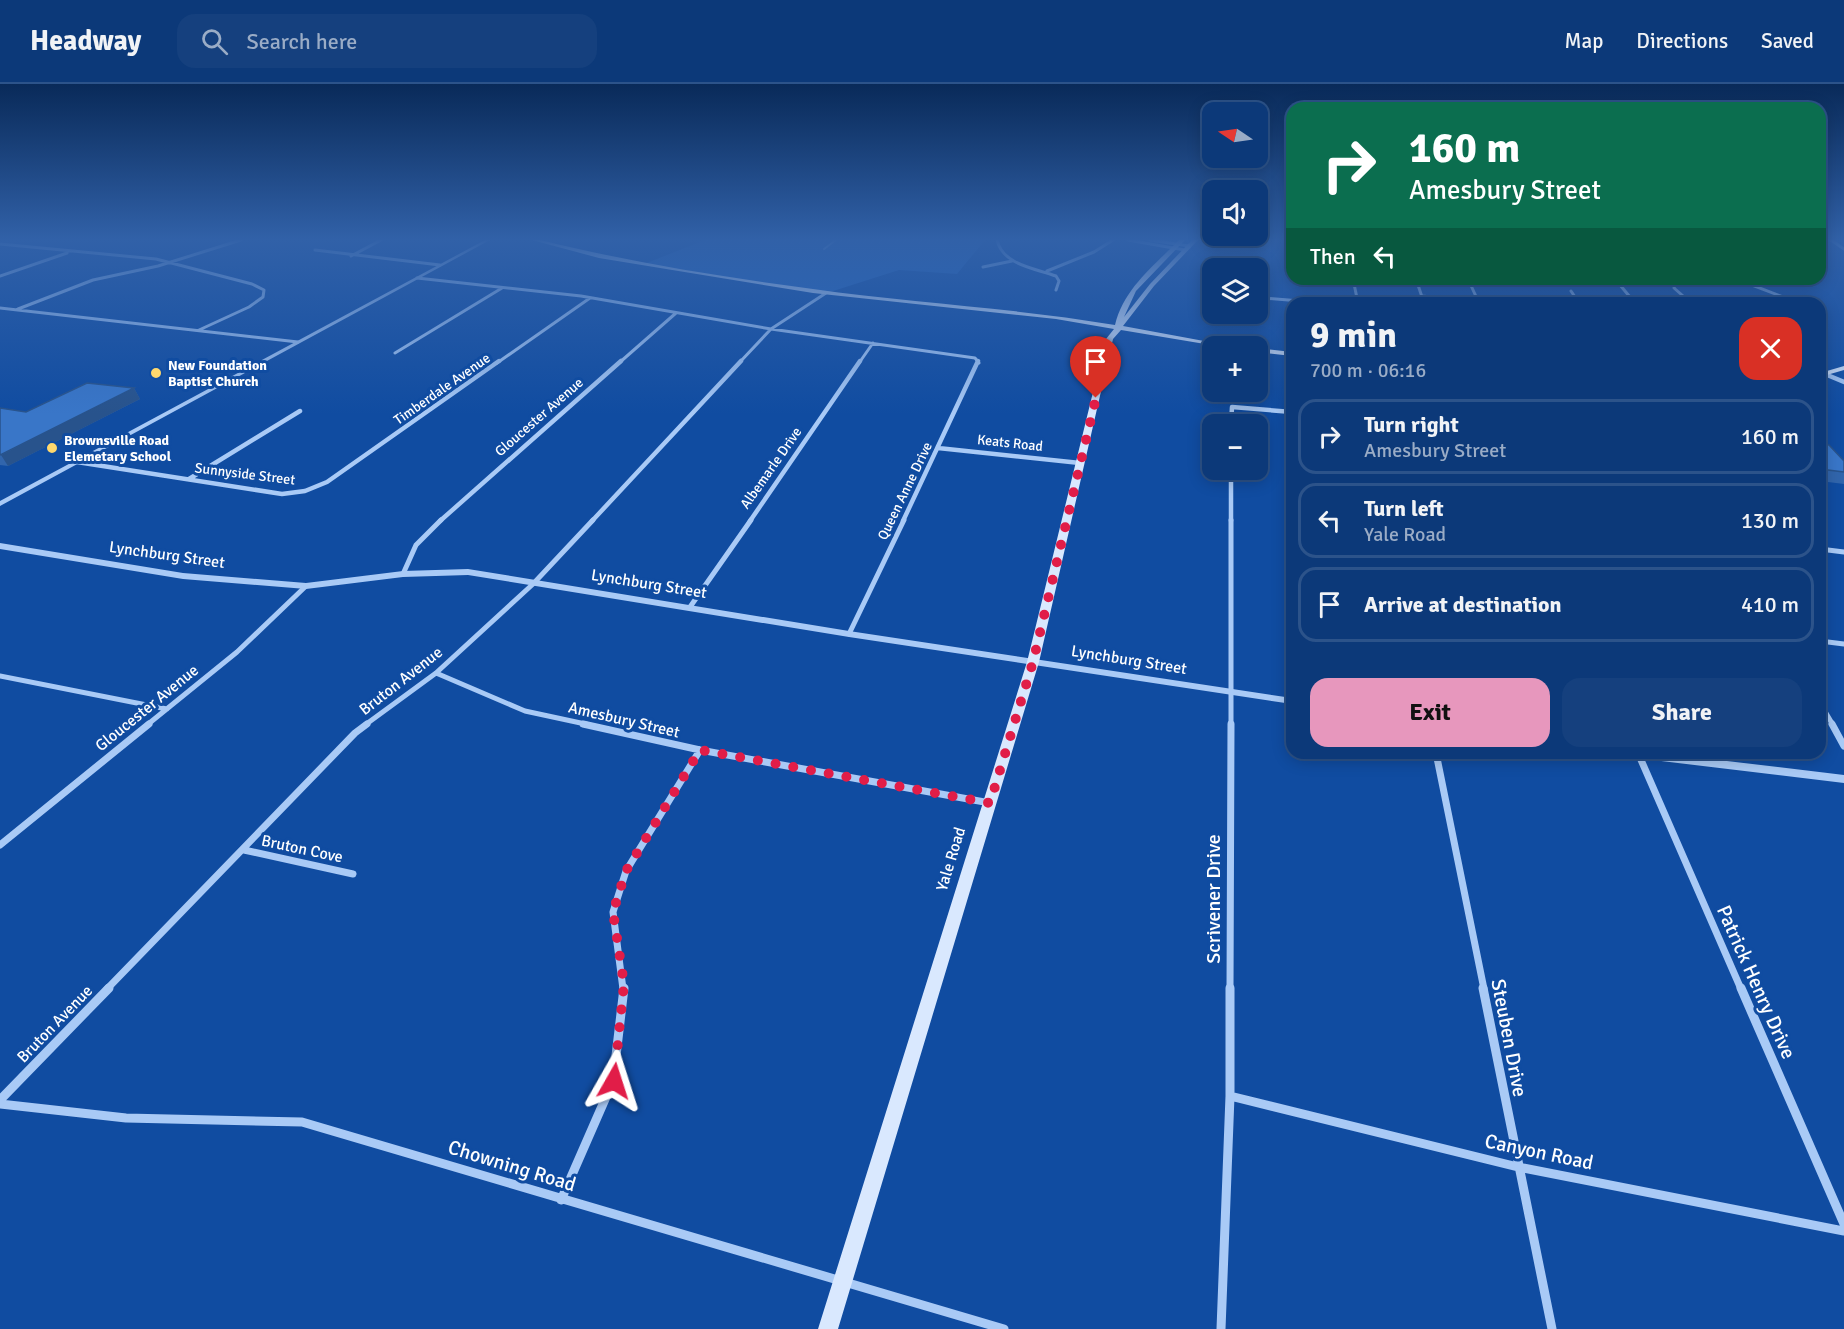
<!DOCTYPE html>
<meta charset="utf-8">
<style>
:root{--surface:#0c3979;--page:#15407e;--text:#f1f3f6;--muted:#9aacc6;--line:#2c538a;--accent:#e797bd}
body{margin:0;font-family:Signika,sans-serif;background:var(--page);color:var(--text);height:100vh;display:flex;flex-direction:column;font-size:22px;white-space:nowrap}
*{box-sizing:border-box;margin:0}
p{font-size:20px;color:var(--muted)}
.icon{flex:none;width:33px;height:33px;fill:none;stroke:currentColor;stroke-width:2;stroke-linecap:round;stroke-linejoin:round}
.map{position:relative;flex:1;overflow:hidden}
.side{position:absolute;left:1286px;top:213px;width:540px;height:462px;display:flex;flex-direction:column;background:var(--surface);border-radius:18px;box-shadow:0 3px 15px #0003,0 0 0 2px var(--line)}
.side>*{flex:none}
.guide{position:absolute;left:1286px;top:18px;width:540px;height:183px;border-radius:18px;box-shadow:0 3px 15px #0003,0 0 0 2px var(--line);background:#0b6e4f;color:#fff;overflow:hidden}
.needle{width:39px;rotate:283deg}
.controls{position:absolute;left:1202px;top:18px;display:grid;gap:12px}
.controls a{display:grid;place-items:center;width:66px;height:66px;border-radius:12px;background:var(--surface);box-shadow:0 3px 15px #0003,0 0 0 2px var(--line);font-size:30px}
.pin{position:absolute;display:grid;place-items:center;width:51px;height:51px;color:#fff;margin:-62px -26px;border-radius:50% 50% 50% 0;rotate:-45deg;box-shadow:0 0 6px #0007}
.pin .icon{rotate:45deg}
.me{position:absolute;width:66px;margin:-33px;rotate:6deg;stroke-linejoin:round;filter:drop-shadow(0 0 4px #0008)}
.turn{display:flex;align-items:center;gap:21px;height:126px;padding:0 24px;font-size:27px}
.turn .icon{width:78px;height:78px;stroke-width:2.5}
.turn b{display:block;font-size:42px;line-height:51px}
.then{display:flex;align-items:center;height:57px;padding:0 24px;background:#0003;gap:12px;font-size:22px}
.round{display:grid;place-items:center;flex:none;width:63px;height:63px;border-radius:18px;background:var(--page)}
.head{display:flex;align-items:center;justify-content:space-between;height:102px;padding:0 24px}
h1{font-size:36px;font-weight:700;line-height:45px}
.primary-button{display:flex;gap:12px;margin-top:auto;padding:12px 24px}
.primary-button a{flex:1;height:69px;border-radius:18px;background:var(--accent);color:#111;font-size:24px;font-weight:700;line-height:69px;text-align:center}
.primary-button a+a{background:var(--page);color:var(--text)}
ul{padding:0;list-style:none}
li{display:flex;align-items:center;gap:18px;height:75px;margin:0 12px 9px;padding:0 12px;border:3px solid var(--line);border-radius:18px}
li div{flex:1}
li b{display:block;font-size:22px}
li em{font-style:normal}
header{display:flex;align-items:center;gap:36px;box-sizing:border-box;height:84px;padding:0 30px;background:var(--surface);border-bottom:2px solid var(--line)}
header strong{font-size:28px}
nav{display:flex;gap:33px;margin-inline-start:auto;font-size:21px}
.search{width:420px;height:54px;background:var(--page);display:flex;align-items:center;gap:15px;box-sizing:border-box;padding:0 21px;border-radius:18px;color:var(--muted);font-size:22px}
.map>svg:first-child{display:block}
.green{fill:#2366bf}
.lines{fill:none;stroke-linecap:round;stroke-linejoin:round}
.stream{stroke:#9ac4f9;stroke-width:2}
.minor-far4{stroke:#a9caf6;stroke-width:3}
.minor-far3{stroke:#a9caf6;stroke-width:4.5}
.minor-far2{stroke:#a9caf6;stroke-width:5}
.minor-far1{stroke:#a9caf6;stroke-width:7}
.minor{stroke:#a9caf6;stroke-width:9}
.tertiary{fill:#a9caf6;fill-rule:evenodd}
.secondary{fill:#d9e8fe;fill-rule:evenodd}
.wall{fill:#3165ac}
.shaded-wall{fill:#28538c}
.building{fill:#3976c8;stroke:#28538c;stroke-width:1.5}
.route{stroke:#e11d48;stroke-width:10;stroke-dasharray:0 18}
.poi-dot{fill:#ffd86d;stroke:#104ca1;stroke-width:2}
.labels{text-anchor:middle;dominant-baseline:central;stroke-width:6;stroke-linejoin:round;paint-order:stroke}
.far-poi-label{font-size:14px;font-weight:bold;fill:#fff;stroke:#104ca1;text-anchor:start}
.far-street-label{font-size:14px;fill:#fff;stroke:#104ca1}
.street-label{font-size:16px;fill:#fff;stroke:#104ca1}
.near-street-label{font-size:20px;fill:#fff;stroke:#104ca1}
</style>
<header>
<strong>Headway</strong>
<div class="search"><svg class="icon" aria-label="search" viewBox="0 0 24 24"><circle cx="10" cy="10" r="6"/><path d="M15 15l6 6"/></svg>Search here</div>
<nav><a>Map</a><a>Directions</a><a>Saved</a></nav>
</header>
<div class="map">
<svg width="1844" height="1245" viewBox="0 0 1844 1245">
<rect width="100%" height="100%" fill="#104ca1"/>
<!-- green -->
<path class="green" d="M705,156H985L957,190L899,186L827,209L644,180Z"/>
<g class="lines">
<!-- stream -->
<path class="stream" d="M824,165L836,156"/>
<!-- minor-far4 -->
<path class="minor-far4" d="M997,156C1003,181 1034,184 1056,192L1059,197L1056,206
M1128,156L1185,166
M1150,156L1189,162
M1831,156L1844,165
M0,160L156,175L252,200L264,206L263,213L249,223L199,246
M315,166L440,181
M351,172L381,156
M1288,180H1292
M983,183L1012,177
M1047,187L1094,168L1113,156
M0,192L67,169
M417,194L581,212L771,245L975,274L979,279
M1353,195L1358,219
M1416,195L1424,219
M1468,195L1479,219
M1615,195L1635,219
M1676,195L1674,204L1691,219
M1736,195L1799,219
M1571,207L1579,219
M1421,212L1478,217
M1263,214L1325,219
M0,224L298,258
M18,225L93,196L158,182L241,156
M395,269L502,204
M497,279L590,214
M619,279L676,229
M739,279L771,245L826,209
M859,279L873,259"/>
<!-- minor-far3 -->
<path class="minor-far3" d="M1820,288L1844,298
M1231,340L1232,323L1292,328
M938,364L1080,379
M77,378L282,410L305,407L327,398L499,277
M189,395L300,327
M440,437L621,277
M592,437L741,277
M750,437L860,277
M903,437L978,277
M1231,437V386"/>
<!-- minor-far2 -->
<path class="minor-far2" d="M1820,465L1844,468
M403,490L416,461L441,436
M690,523L751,436
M849,550L904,436
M1820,557L1844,560
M436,589L525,627L590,641
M0,592L167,625
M1820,619L1833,641
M147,641L237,568L306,502
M365,641L436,589L533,500L593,436
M1231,641V436"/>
<!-- minor-far1 -->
<path class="minor-far1" d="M583,640L700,666L990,719
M1832,640L1844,662
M1436,669L1484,905
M1638,669L1741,905
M0,761L149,640
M244,766L353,790
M107,905L355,649L367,640
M623,905L613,828L626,787L700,666
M1230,905L1231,640"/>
<!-- minor -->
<path class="minor" d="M1483,904L1552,1245
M1741,904L1844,1140
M1230,1012L1518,1083L1844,1147
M0,1016L109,904
M0,1020L126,1034L302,1038L1004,1245
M561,1116L613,997L624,904
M1221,1245L1230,1012V904"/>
<!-- tertiary -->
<path class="tertiary" d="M485,156H490L0,422V417Z
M0,459L183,489L306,499L403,487L468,485L849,547L1292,614V620L849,553L468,491L403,493L306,505L183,495L0,465Z
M1622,669H1660L1844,691V699L1628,673Z"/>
<!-- secondary -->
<path class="secondary" d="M532,156H540C629,178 722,193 813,205C913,219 1015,224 1115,241C1124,204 1154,182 1179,156H1185L1136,207L1124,233L1150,200L1192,156H1198L1154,202L1123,242L1231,262H1217L1121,246L1113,255L1039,578L838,1245H818L1027,578L1106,255L1114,245L1056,235L813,209L599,174Z
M1257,264L1292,268V272L1257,268Z
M1844,282V286L1820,293V289Z"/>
</g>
<!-- wall -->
<path class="wall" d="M134,304L140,315L8,382L0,381V324L26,328Z
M1820,360L1844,377V400L1820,397Z"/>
<!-- shaded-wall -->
<path class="shaded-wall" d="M134,304L140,315L8,382L1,371Z"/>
<!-- building -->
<path class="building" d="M87,299L134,304L0,371V324L26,328Z
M1820,360L1829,361L1844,377V388L1820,385Z"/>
<!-- sky -->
<linearGradient id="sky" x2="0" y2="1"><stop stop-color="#092a59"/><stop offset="0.47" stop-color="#3161a8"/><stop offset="1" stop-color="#3161a8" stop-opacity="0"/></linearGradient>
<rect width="1844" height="330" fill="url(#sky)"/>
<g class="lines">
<!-- route -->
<path class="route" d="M614,997L624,900L613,828L626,787L700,666L990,719L1033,578L1096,314"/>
</g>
<!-- markers -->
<g class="poi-dot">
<circle cx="156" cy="289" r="6"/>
<circle cx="52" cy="364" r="6"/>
</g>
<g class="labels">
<!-- far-poi labels -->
<g class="far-poi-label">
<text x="168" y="281">New Foundation<tspan x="168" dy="16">Baptist Church</tspan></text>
<text x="64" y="356">Brownsville Road<tspan x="64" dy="16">Elemetary School</tspan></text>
</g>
<!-- far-street labels -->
<g class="far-street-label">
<text transform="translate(442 305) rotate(-35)">Timberdale Avenue</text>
<text transform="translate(539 333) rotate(-41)">Gloucester Avenue</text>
<text transform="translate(1010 359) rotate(6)">Keats Road</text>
<text transform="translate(771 384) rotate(-55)">Albemarle Drive</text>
<text transform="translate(245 390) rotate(7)">Sunnyside Street</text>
<text transform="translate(905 407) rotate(-64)">Queen Anne Drive</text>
</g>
<!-- street labels -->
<g class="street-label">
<text transform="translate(167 471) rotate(8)">Lynchburg Street</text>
<text transform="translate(649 500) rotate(9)">Lynchburg Street</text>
<text transform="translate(1129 576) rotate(9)">Lynchburg Street</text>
<text transform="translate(401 597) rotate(-38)">Bruton Avenue</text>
<text transform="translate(147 624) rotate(-39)">Gloucester Avenue</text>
<text transform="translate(624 636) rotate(13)">Amesbury Street</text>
<text transform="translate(302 765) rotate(12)">Bruton Cove</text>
<text transform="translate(951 775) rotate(-73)">Yale Road</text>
<text transform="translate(55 940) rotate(-46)">Bruton Avenue</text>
</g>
<!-- near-street labels -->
<g class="near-street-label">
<text transform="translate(1213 815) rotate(-90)">Scrivener Drive</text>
<text transform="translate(1756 898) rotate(66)">Patrick Henry Drive</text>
<text transform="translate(1509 954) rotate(79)">Steuben Drive</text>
<text transform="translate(1539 1068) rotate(12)">Canyon Road</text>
<text transform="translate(512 1082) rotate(17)">Chowning Road</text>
</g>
</g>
</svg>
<div class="controls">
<a><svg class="needle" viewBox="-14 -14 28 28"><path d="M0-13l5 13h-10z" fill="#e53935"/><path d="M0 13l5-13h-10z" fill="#9aacc6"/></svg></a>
<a><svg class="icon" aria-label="sound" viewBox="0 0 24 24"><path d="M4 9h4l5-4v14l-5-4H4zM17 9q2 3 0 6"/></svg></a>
<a><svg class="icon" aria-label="layers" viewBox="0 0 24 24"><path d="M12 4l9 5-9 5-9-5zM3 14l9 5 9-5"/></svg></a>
<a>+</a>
<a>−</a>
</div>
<div class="pin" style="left:1096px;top:314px;background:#d93025"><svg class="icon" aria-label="arrive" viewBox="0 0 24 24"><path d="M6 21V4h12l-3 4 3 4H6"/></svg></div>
<svg class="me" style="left:614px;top:997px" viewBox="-20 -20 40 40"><path d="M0-17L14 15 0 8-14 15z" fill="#e11d48" stroke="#fff" stroke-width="4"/></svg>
<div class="guide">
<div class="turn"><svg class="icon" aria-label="right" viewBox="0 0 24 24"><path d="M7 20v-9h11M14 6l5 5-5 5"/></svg><div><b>160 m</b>Amesbury Street</div></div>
<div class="then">Then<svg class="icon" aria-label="left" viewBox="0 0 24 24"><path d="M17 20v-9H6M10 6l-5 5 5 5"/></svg></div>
</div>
<section class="side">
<div class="head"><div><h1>9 min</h1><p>700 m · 06:16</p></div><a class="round" style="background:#d93025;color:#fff"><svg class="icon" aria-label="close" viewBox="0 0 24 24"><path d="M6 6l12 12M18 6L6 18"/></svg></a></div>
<ul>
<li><svg class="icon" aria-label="right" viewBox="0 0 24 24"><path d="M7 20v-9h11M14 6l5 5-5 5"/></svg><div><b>Turn right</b><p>Amesbury Street</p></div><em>160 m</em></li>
<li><svg class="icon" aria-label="left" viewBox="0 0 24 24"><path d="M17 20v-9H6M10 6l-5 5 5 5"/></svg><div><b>Turn left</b><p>Yale Road</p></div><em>130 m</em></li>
<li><svg class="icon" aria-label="arrive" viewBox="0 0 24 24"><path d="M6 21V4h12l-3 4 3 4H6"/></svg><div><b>Arrive at destination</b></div><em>410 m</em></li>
</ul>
<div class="primary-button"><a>Exit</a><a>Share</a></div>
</section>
</div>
